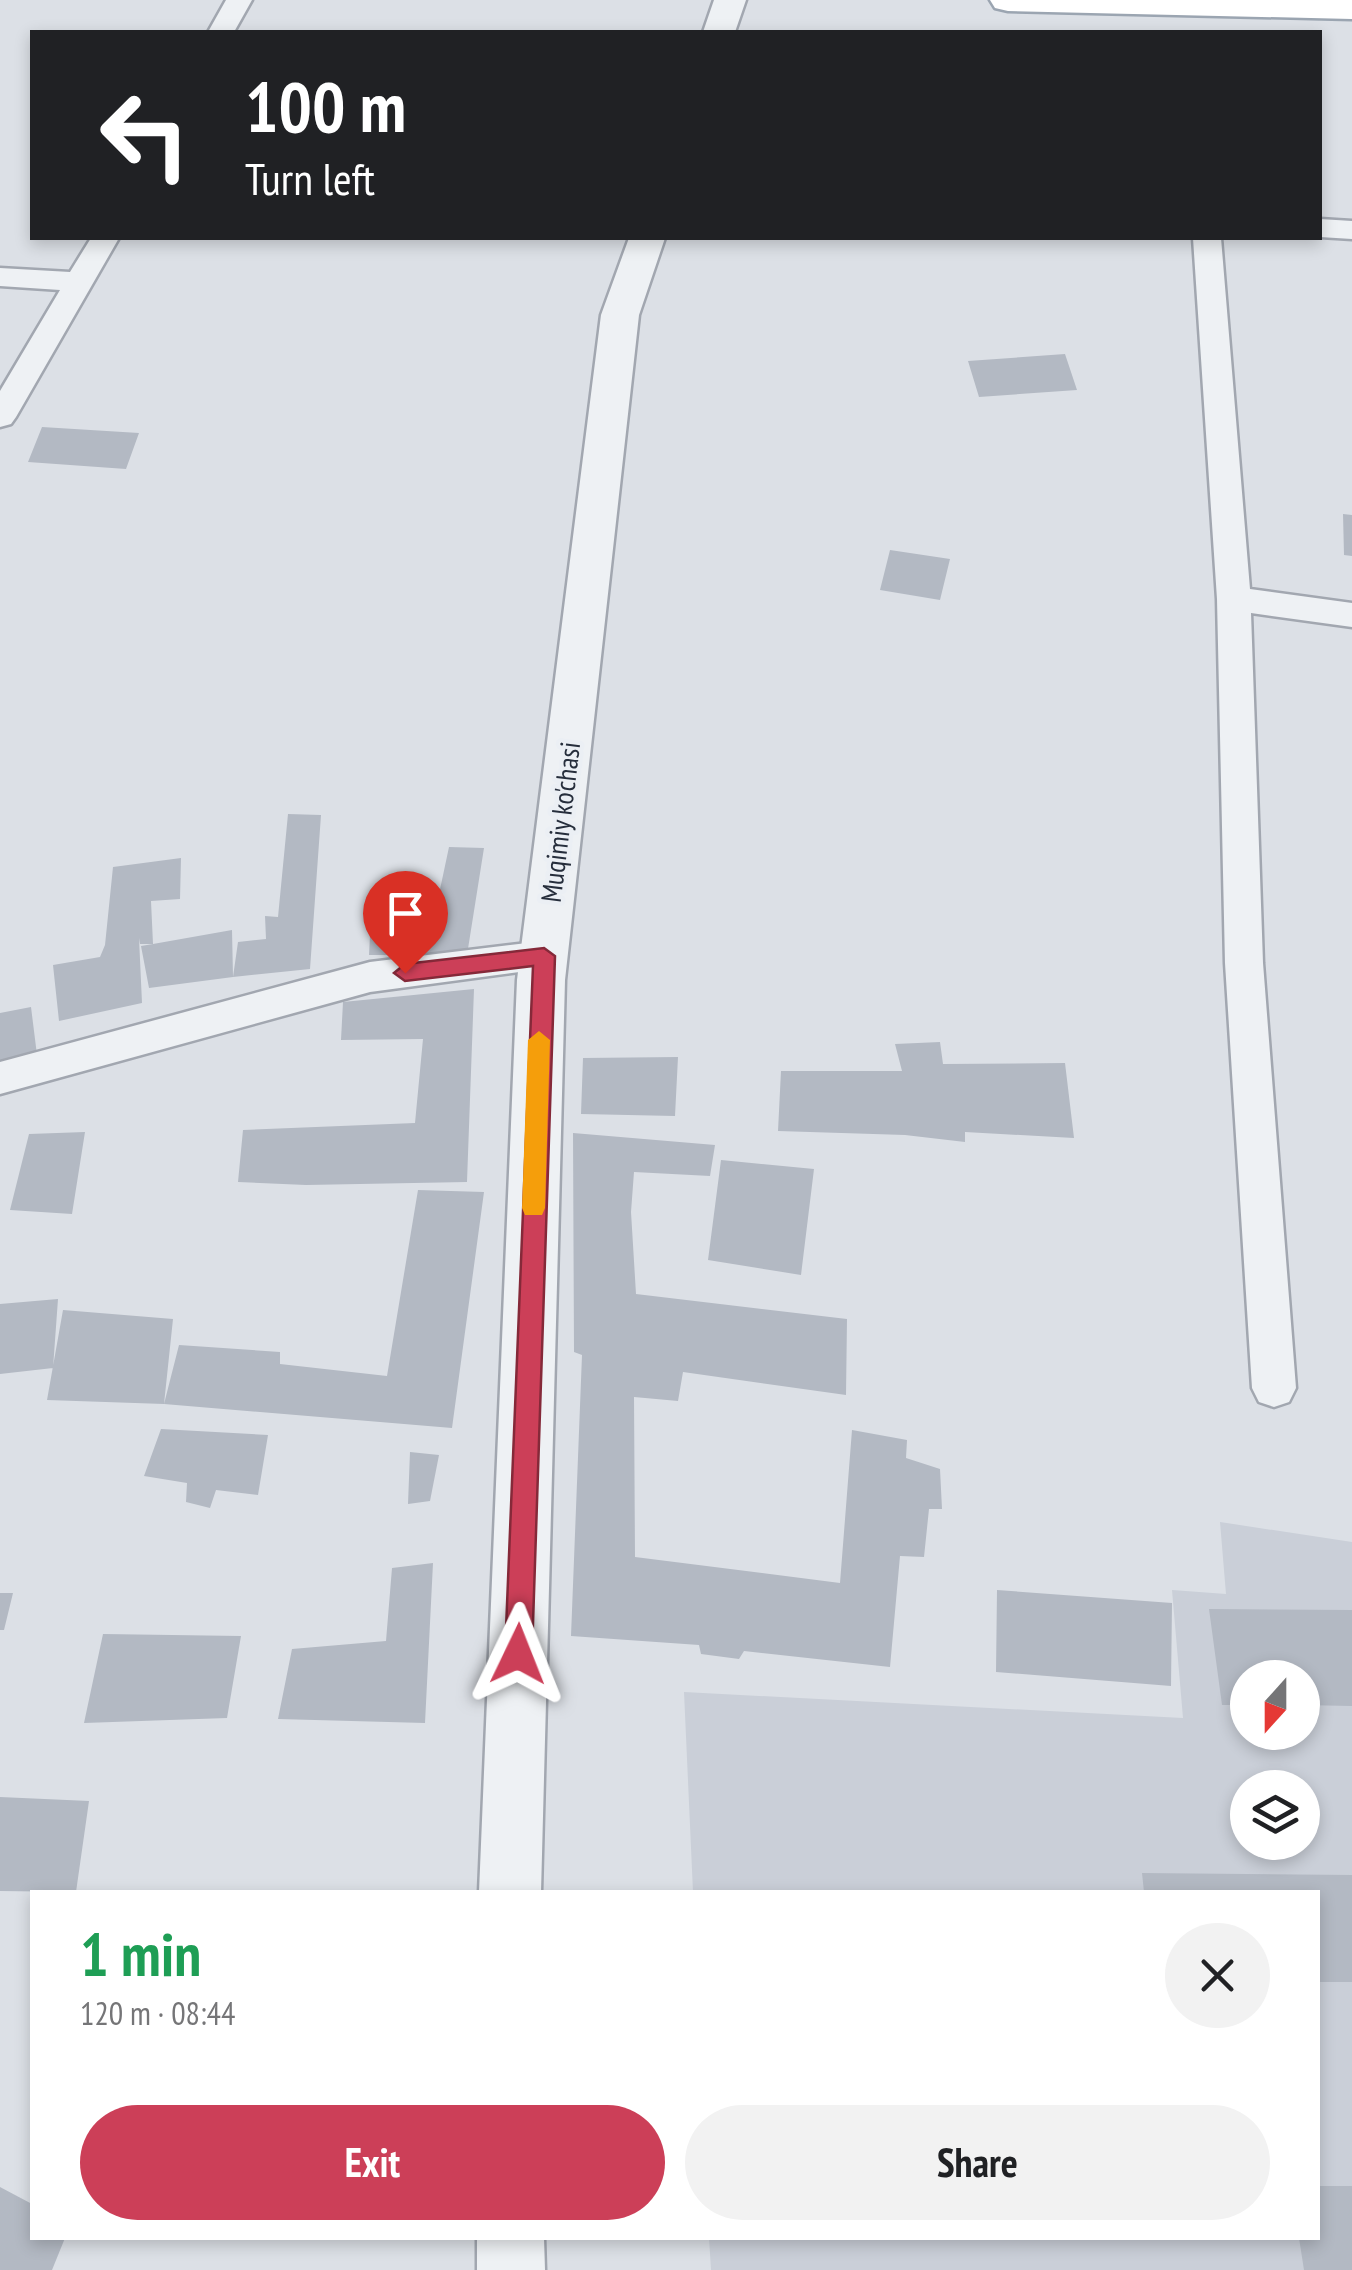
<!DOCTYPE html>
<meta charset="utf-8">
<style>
:root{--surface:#fff;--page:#f2f2f2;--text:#202124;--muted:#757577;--accent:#cc3f58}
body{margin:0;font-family:"PT Sans Narrow",sans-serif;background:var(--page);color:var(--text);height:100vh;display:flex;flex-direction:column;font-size:38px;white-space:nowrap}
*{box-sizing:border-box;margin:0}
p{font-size:32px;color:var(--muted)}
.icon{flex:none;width:55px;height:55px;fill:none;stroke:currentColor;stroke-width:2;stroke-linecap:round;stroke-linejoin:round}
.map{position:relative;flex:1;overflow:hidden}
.sheet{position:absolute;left:30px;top:1890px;width:1290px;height:350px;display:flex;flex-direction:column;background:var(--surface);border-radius:0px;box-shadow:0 5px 15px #0003}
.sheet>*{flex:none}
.hud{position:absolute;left:30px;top:30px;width:1292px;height:210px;border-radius:0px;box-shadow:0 5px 15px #0003;background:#202124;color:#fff;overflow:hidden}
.needle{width:65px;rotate:201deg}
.tools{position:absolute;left:1230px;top:1660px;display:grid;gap:20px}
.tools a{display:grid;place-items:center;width:90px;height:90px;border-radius:50%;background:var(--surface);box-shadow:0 5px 15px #0003;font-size:50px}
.pin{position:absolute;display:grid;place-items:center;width:85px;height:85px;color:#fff;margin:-102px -42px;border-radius:50% 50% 50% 0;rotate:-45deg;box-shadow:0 0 10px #0007}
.pin .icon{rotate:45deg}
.me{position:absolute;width:110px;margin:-55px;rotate:2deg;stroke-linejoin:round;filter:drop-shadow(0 0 8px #0008)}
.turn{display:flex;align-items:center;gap:35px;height:210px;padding:0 50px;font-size:45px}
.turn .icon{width:130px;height:130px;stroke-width:2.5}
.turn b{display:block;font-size:70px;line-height:85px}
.round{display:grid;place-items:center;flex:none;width:105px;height:105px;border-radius:52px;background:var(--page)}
.overview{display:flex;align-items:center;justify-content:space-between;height:170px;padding:0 50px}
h1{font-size:60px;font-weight:600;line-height:75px;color:#1e9e55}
.cta{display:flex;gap:20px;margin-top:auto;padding:20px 50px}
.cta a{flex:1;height:115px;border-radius:60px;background:var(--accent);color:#fff;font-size:40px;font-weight:600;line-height:115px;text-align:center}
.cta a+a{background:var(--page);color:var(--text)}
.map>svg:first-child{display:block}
.built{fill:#cacfd8;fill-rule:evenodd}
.building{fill:#b3b9c3}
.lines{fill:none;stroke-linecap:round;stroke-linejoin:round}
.minor-casing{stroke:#a2a7b0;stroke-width:5}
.tertiary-casing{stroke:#a2a7b0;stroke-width:5}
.primary-casing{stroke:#9ba5b1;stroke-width:5}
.minor{fill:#eef1f4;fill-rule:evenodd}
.tertiary{fill:#eef1f4;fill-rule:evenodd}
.primary{fill:#fff;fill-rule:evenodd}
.route{fill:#cc3f58;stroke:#852939;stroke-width:2.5}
.slow{fill:#f59e0b}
.labels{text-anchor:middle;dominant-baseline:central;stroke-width:9;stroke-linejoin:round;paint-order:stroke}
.street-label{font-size:28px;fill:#262e3c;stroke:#ebeff4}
</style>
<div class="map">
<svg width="1352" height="2270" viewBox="0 0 1352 2270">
<rect width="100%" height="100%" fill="#dce0e6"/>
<!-- built -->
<path class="built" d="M1220,1522L1352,1542V2270H711L709,2238H1318V1892H693L684,1692L1183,1718L1172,1590L1226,1594ZM1248,1678H1302V1732H1248ZM1248,1788H1302V1842H1248Z"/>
<!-- building -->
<path class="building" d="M1065,354L1077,390L979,397L968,361Z
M42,427L139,433L126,469L28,462Z
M1343,514L1352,515V556L1344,555Z
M890,550L950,559L940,600L880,590Z
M288,814L321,815L310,969L233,977L238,942L266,939L265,916L278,917Z
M449,847L484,848L467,955H369L371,915L435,913Z
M181,858L180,899L151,901L153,944L232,930L233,977L149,988L141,946L153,944H140L139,938L142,1003L59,1021L53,965L100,957L105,945L113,867Z
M474,989L467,1182L306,1185L238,1182L243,1130L415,1123L423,1039L341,1040L343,1002Z
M31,1007L37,1055L0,1062V1013Z
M940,1042L943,1064L1065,1063L1074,1138L965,1132V1142L905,1135L778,1131L781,1071H902L895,1044Z
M678,1057L675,1116L581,1114L583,1058Z
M85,1132L72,1214L10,1210L29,1134Z
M573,1133L715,1145L710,1176L634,1172L631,1212L636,1294L847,1319L846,1395L683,1372L678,1401L634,1397L635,1557L840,1583L852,1430L907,1440L906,1458L940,1469L942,1509H929L924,1557L900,1556L890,1667L744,1651L739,1659L701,1654L699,1645L571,1636L582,1355L574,1352Z
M721,1160L814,1169L801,1275L708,1260Z
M418,1190L484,1192L452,1428L164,1404L179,1345L280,1352V1364L387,1376Z
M58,1299L53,1368L0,1374V1304Z
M63,1310L173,1319L164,1404L47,1400Z
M161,1429L268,1435L258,1495L216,1490L210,1508L186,1502L187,1483L144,1476Z
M410,1452L439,1455L430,1501L408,1504Z
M433,1563L425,1723L278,1719L292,1649L386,1641L392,1568Z
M997,1590L1172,1603L1171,1686L996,1672Z
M0,1593H13L4,1630H0Z
M1209,1609L1352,1610V1706L1302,1705V1678H1248V1705H1222Z
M103,1634L241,1636L227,1718L84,1723Z
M0,1797L89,1801L76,1892L0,1891Z
M1142,1873L1352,1875V1982H1318V1892H1144Z
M1318,2186H1352V2270H1304L1299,2238H1318Z
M0,2187L32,2204V2238H65L52,2270H0Z"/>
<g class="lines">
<defs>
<path id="minor" d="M226,0H252L234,32H208Z
M1320,219L1352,221V239L1320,237Z
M91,238H119L16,417L11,424L0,427V391L60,290L0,286V268L70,272Z
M1193,238H1221L1250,589L1352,603V627L1251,613L1263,963L1296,1388L1289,1402L1274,1407L1259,1402L1252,1388L1225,963L1217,599Z
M544,941L557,945L563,956L557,967L370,992L0,1094V1062L370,962Z"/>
<path id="tertiary" d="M714,0H746L735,32H703Z
M629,238H665L639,315L565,980L541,1892H479L517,980L601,315Z
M477,2238H544L545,2270H477Z"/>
<path id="primary" d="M990,0H1352V19L1008,11L995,8Z"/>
</defs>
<!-- minor casing -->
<use href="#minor" class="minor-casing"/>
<!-- tertiary casing -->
<use href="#tertiary" class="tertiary-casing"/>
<!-- primary casing -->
<use href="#primary" class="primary-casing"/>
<!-- minor -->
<use href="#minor" class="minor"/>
<!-- tertiary -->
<use href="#tertiary" class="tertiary"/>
<!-- primary -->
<use href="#primary" class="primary"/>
</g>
<!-- route -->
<path class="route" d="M544,948L555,956L532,1654L528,1664L518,1667L509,1664L505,1654L533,966L405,981L394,973L405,964Z"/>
<!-- slow -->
<path class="slow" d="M539,1031L550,1040L545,1208L542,1215H525L522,1208L528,1040Z"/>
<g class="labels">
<!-- street labels -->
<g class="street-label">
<text transform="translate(560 822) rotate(-83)">Muqimiy ko'chasi</text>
</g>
</g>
</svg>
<div class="tools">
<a><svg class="needle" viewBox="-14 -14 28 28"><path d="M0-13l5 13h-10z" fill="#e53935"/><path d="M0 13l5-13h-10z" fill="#757577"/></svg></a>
<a><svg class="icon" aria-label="layers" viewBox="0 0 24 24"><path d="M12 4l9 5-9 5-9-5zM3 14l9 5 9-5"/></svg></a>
</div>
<div class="pin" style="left:405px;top:973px;background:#d93025"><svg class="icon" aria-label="arrive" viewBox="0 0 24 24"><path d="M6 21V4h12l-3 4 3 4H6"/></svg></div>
<svg class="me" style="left:518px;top:1654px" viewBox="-20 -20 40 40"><path d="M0-17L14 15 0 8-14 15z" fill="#cc3f58" stroke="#fff" stroke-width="4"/></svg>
<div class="hud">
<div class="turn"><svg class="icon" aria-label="left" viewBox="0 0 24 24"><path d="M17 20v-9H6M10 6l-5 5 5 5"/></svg><div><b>100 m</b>Turn left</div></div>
</div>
<section class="sheet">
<div class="overview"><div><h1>1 min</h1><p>120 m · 08:44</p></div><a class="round"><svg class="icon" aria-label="close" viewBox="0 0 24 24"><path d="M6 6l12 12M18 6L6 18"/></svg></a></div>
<div class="cta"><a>Exit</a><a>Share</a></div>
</section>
</div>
